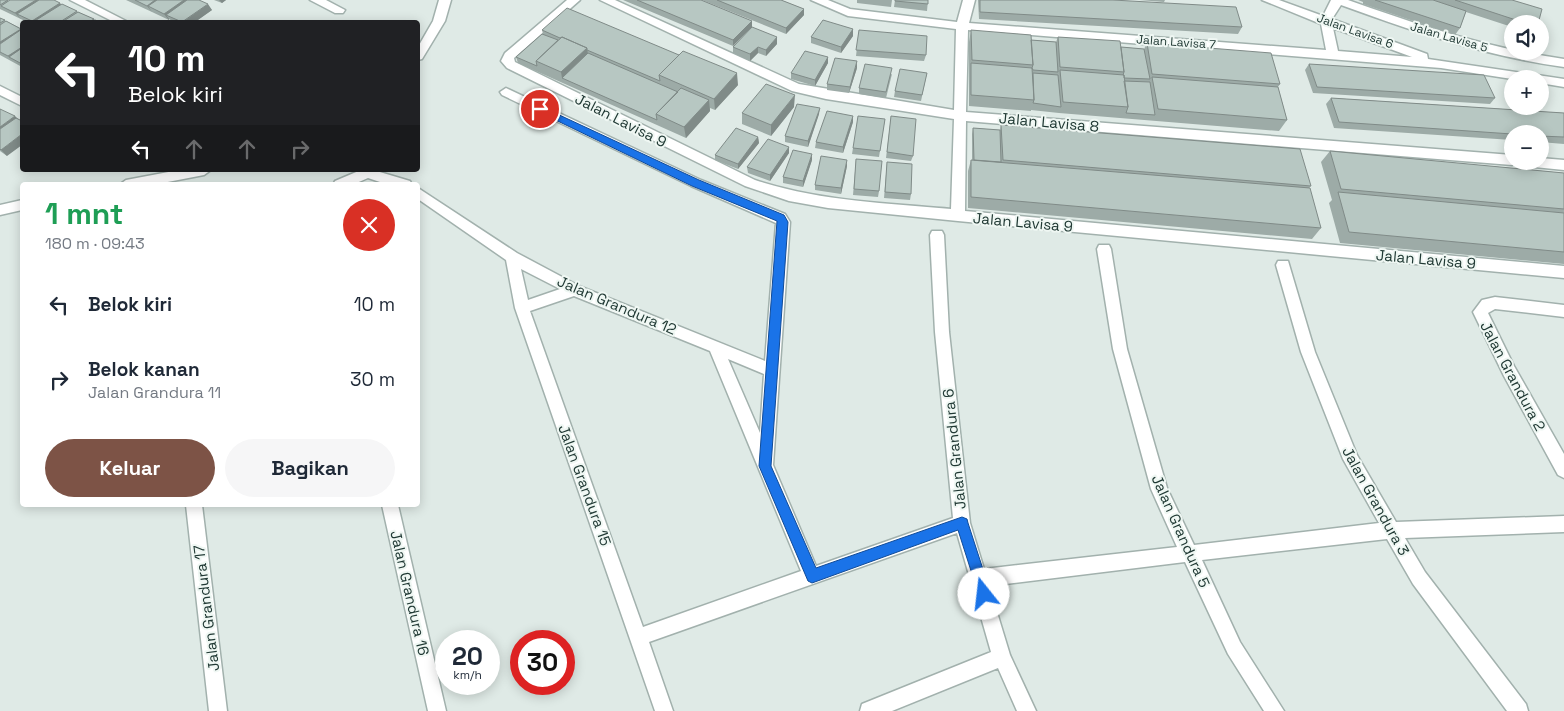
<!DOCTYPE html>
<html lang="id">
<meta charset="utf-8">
<style>
:root{--surface:#fff;--page:#f6f6f7;--text:#1f2937;--muted:#747a83;--accent:#7d5346}
body{margin:0;font-family:"Space Grotesk",sans-serif;background:var(--page);color:var(--text);height:100vh;display:flex;flex-direction:column;font-size:19px;white-space:nowrap}
*{box-sizing:border-box;margin:0}
p{font-size:16px;color:var(--muted)}
.icon{flex:none;width:28px;height:28px;fill:none;stroke:currentColor;stroke-width:2;stroke-linecap:round;stroke-linejoin:round}
.map{position:relative;flex:1;overflow:hidden}
.sheet{position:absolute;left:20px;top:182px;width:400px;height:325px;display:flex;flex-direction:column;background:var(--surface);border-radius:5px;box-shadow:0 2px 12px #0003}
.sheet>*{flex:none}
.top-card{position:absolute;left:20px;top:20px;width:400px;height:152px;border-radius:5px;box-shadow:0 2px 12px #0003;background:#202124;color:#fff;overflow:hidden}
.buttons{position:absolute;left:1504px;top:15px;display:grid;gap:10px}
.buttons a{display:grid;place-items:center;width:45px;height:45px;border-radius:50%;background:var(--surface);box-shadow:0 2px 12px #0003;font-size:25px}
.speed{position:absolute;left:435px;top:630px;display:flex;gap:10px;font-size:25px;font-weight:700;text-align:center}
.speed>*{display:grid;place-content:center;width:65px;height:65px;border-radius:50%;background:var(--surface);box-shadow:0 2px 12px #0003;line-height:1}
.speed small{font-size:12px;font-weight:400}
.speed .limit{border:8px solid #d22;background:#fff;color:#111}
.pin{position:absolute;display:grid;place-items:center;width:42px;height:42px;color:#fff;margin:-21px;border:2px solid #fff;border-radius:50%;box-shadow:0 1px 5px #0007}
.me{position:absolute;width:55px;margin:-28px;rotate:344deg;stroke-linejoin:round;filter:drop-shadow(0 0 4px #0008)}
.turn{display:flex;align-items:center;gap:18px;height:105px;padding:0 25px;font-size:22px}
.turn .icon{width:65px;height:65px;stroke-width:2.5}
.turn b{display:block;font-size:35px;line-height:42px}
.lanes{display:flex;align-items:center;height:48px;padding:0 25px;background:#0003;justify-content:center;gap:25px;direction:ltr}
.lanes .off{opacity:.35}
.round{display:grid;place-items:center;flex:none;width:52px;height:52px;border-radius:26px;background:var(--page)}
.head{display:flex;align-items:center;justify-content:space-between;height:85px;padding:0 25px}
h1{font-size:30px;font-weight:700;line-height:38px;color:#1e9e55}
.button{display:flex;gap:10px;margin-top:auto;padding:10px 25px}
.button a{flex:1;height:58px;border-radius:30px;background:var(--accent);color:#fff;font-size:20px;font-weight:700;line-height:58px;text-align:center}
.button a+a{background:var(--page);color:var(--text)}
ul{padding:0;list-style:none}
li{display:flex;align-items:center;gap:15px;height:75px;padding:0 25px}
li div{flex:1}
li b{display:block;font-size:19px}
li em{font-style:normal}
.map>svg:first-child{display:block}
.lines{fill:none;stroke-linecap:round;stroke-linejoin:round}
.street-casing{stroke:#a2b1ad;stroke-width:3}
.street{fill:#fff;fill-rule:evenodd}
.wall{fill:#9daba7}
.shaded-wall{fill:#808b88}
.building{fill:#b7c7c2;stroke:#808b88}
.route{fill:#1a73e8;stroke:#114b97}
.labels{text-anchor:middle;dominant-baseline:central;stroke-width:4;stroke-linejoin:round;paint-order:stroke}
.far-street-label{font-size:12px;fill:#203934;stroke:#eff7f3}
.street-label{font-size:15px;fill:#203934;stroke:#eff7f3}
</style>
<div class="map">
<svg width="1564" height="711" viewBox="0 0 1564 711">
<rect width="100%" height="100%" fill="#dfeae6"/>
<g class="lines">
<defs>
<path id="street" d="M70,0H85L128,22H114Z
M310,0H326L345,10L343,13H335Z
M439,0H451L445,21L422,59L418,60V47L433,21Z
M567,0H580L514,58L515,62L755,180C818,201 885,203 951,209L954,119L826,99L792,91L600,0H615L799,84L954,110L956,29L848,16L811,0H828L850,9L957,22L963,0H975L969,23L1326,50L1321,24L1262,0H1279L1323,16L1331,0H1348C1421,26 1488,48 1564,59V67C1485,56 1415,32 1341,5L1332,19L1427,54L1428,59L1564,79V87L1540,83V79H1512L1441,68L968,30L966,112L1512,155V161H1540V158L1564,160V170L1523,166L1517,162L1512,165L966,121L965,211L1564,266V278L958,221L828,208L789,201L745,186L507,68L501,61L505,53ZM1333,28L1412,57L1338,51Z
M0,86L22,97V106L0,95Z
M506,88L701,180L785,214L790,222L773,465L816,566L953,518L935,332L930,235L932,231H942L944,235L949,332L970,523L984,569L1177,547L1151,489L1113,349L1097,249L1099,245H1109L1111,249L1127,349L1167,488L1194,545L1379,523L1343,459L1301,352L1276,265L1278,261H1288L1315,352L1357,455L1396,522L1564,516V532L1405,538L1425,572L1526,704L1528,711H1507L1413,584L1387,539L1202,560L1240,642L1284,711H1264L1228,654L1185,562L989,586L1010,655L1036,711H1017L998,668L892,711H860L862,704L991,652L957,533L649,642L673,711H655L515,308L506,260L418,199V188L517,253L579,286L765,361L776,223L691,186L502,95L500,92ZM521,269L560,289L528,300ZM574,296L710,351L801,571L643,627L530,311ZM728,359L764,374L760,433Z
M179,170H211L204,175L152,185H119L126,180Z
M361,170H373L410,181L412,185H389L368,178L352,185H333L335,181Z
M22,200V210L0,215V205Z
M1495,297L1564,305V317L1495,309L1488,313L1514,366L1564,454V478L1558,475L1504,376L1473,312L1482,300Z
M186,505H202L227,711H209Z
M382,505H398L446,711H428Z"/>
</defs>
<!-- street casing -->
<use href="#street" class="street-casing"/>
<!-- street -->
<use href="#street" class="street"/>
</g>
<!-- wall -->
<path class="wall" d="M0,0L61,4L100,22H27L0,9Z
M126,0H199L212,10L195,22H174L169,19V20L152,12Z
M214,0H226L222,3Z
M623,0H701L752,21L733,46Z
M702,0H781L804,9V15L786,34Z
M857,0H892L891,7L857,3Z
M895,0H928L927,11L894,7Z
M978,0H1113L1242,27L1238,34L979,19Z
M1139,0H1165L1164,2Z
M1358,0H1512L1538,24H1512V27L1466,12L1460,28L1455,35L1363,4V2Z
M0,18L22,29V67L0,55Z
M853,29V36L841,53L811,43V37Z
M542,30L738,85L715,110L710,108V111L686,138L518,63L516,57L543,34Z
M859,30L926,55L924,61L856,56Z
M971,30L1031,40L1056,42L1058,37L1121,47L1144,49L1147,43L1280,84L1278,87L1287,120L1279,131L1059,113L1031,110V111L969,106V42Z
M777,44L766,56L758,53L750,61L733,53V47Z
M828,57V63L815,86L791,79V73Z
M1309,64L1495,98L1490,104L1313,93L1305,70Z
M857,68L849,93L827,90V84Z
M927,73L921,101L894,97L895,91Z
M892,74L886,98L859,94V88Z
M1331,98L1564,113V144L1540,142V134H1512V140L1334,128L1326,104Z
M794,107L771,136L742,124V113Z
M0,109L7,156L0,151Z
M819,114L808,147L785,142V136Z
M853,116V122L843,153L815,148L816,142Z
M891,116L913,156L911,161L886,158Z
M885,119L879,157L852,154L853,148Z
M1001,125L1311,186L1309,188L1321,228L1312,239L968,208V171L971,160H972V134L973,128L1000,130Z
M758,137L759,143L738,169L715,160V155Z
M789,147V153L770,181L748,173L747,167Z
M1330,151L1564,173V264L1340,243L1329,203L1332,200L1321,162Z
M856,159L879,191L878,197L853,195Z
M812,160L803,187L783,183V177Z
M887,162L911,194L910,200L884,198Z
M847,166L841,194L815,190V185Z"/>
<!-- shaded-wall -->
<path class="shaded-wall" d="M36,0H48L17,14L21,19L15,13Z
M155,0H169L148,6L152,12L147,6Z
M184,0H193L166,15L169,19V20L164,14Z
M219,0H226L222,3Z
M60,3L65,9L34,22L32,21Z
M208,4L212,10L195,22H183Z
M804,9V15L786,34V28Z
M752,21V27L733,46V40Z
M21,29L22,30L0,52V42Z
M853,29V36L841,53V47Z
M777,37V44L766,56V50Z
M22,47V57H9L14,63L8,56Z
M758,47V53L750,61V54Z
M587,48L589,60L562,78L561,72Z
M828,57V63L815,86V80Z
M857,61V68L849,93L850,87Z
M737,73L738,85L715,110L714,99Z
M795,95L794,107L771,136V125Z
M709,100L710,111L686,138L684,127Z
M820,108L819,114L808,147V141Z
M15,116L21,122L0,137V127Z
M853,116V122L843,153V147Z
M22,134V145L7,156L1,150Z
M758,137L759,143L738,169V164Z
M789,147V153L770,181V175Z
M812,154V160L803,187V181Z
M847,160V166L841,194V188Z"/>
<!-- building -->
<path class="building" d="M0,0H8L0,5Z
M10,0H36L15,13L1,6Z
M39,0H54L60,3L32,21L17,14Z
M135,0H155L147,6Z
M157,0H184L164,14L148,6Z
M187,0H199L208,4L182,22L166,15Z
M637,0H701L752,21L733,40Z
M717,0H781L804,9L786,28Z
M895,0H928V4L895,1Z
M980,0H1113L1236,7L1242,27L980,12Z
M1375,0H1433L1466,11L1460,28Z
M1455,0H1512L1542,9L1538,24H1528Z
M62,4L77,11L60,22H33Z
M567,8L679,55L659,75L660,81L587,50V48L562,37L560,38L542,30Z
M78,12L94,19L89,22H62Z
M0,18L5,20L0,23Z
M95,20L100,22H92Z
M823,20L853,29L841,47L811,37Z
M6,21L21,29L0,42V25Z
M752,27L777,37L766,50L758,47L750,54L733,47Z
M22,29V47L8,56L0,52V44Z
M859,30L927,36L926,55L856,50Z
M971,30L1031,35L1033,65L972,60Z
M542,34L558,40L536,61L537,66L516,57Z
M562,37L587,48L561,72L536,61Z
M1058,37L1120,41L1124,72L1060,67Z
M1031,40L1056,42L1058,72L1033,70L1032,68L1033,65Z
M1147,43L1271,53L1280,84L1152,74Z
M1121,47L1144,49L1150,79L1124,78V75H1123L1124,72Z
M22,48V64L9,57Z
M683,51L737,73L714,99L659,75Z
M805,51L828,57L815,80L791,73Z
M588,53L678,92L656,114L657,120L562,78Z
M835,58L857,61L850,87L827,84Z
M971,63L1032,68L1034,100L971,95Z
M865,64L892,68L886,92L859,88Z
M1309,64L1484,75L1495,98L1317,87Z
M900,69L927,73L922,95L895,91Z
M1060,70L1124,75L1128,107L1063,102Z
M1033,73L1058,75L1061,107L1033,103L1034,100Z
M1152,77L1278,87L1287,120L1158,109Z
M1124,81L1150,82L1155,115L1126,113L1128,107Z
M766,84L795,95L771,125L742,113Z
M681,88L709,100L684,127L656,114Z
M1331,98L1564,113V137L1540,136V134H1512L1339,122Z
M797,104L820,108L808,141L785,136Z
M0,109L15,116L0,127Z
M827,111L853,116L843,147L816,142Z
M858,116L885,119L880,151L853,148Z
M891,116L916,119L913,156L887,152Z
M16,118L22,121V134L1,150L0,149V129Z
M1001,125L1300,149L1311,186L1003,160Z
M736,128L758,137L738,164L715,155Z
M973,128L1000,130L1001,162L974,160Z
M768,139L789,147L770,175L747,167Z
M793,150L812,154L803,181L783,177Z
M1330,151L1564,173V209L1341,189Z
M821,156L847,160L841,188L815,185Z
M856,159L882,161L879,191L854,189Z
M971,160L1310,188L1321,228L971,197Z
M887,162L912,164L911,194L885,192Z
M1338,192L1564,213V252L1349,232Z"/>
<!-- route -->
<path class="route" d="M540,106L699,180L784,215L788,222L771,466L816,568L962,517L967,519L968,523L991,594L989,599L984,601L980,599L958,530L812,583L808,581L759,466L777,221L692,186L537,111L536,109Z"/>
<g class="labels">
<!-- far-street labels -->
<g class="far-street-label">
<text transform="translate(1355 31) rotate(20)">Jalan Lavisa 6</text>
<text transform="translate(1449 37) rotate(16)">Jalan Lavisa 5</text>
<text transform="translate(1176 42) rotate(4)">Jalan Lavisa 7</text>
</g>
<!-- street labels -->
<g class="street-label">
<text transform="translate(621 120) rotate(27)">Jalan Lavisa 9</text>
<text transform="translate(1049 122) rotate(5)">Jalan Lavisa 8</text>
<text transform="translate(1023 222) rotate(5)">Jalan Lavisa 9</text>
<text transform="translate(1426 259) rotate(5)">Jalan Lavisa 9</text>
<text transform="translate(617 305) rotate(23)">Jalan Grandura 12</text>
<text transform="translate(1513 376) rotate(62)">Jalan Grandura 2</text>
<text transform="translate(954 449) rotate(-96)">Jalan Grandura 6</text>
<text transform="translate(585 485) rotate(70)">Jalan Grandura 15</text>
<text transform="translate(1376 501) rotate(61)">Jalan Grandura 3</text>
<text transform="translate(1181 531) rotate(66)">Jalan Grandura 5</text>
<text transform="translate(410 593) rotate(77)">Jalan Grandura 16</text>
<text transform="translate(206 608) rotate(-97)">Jalan Grandura 17</text>
</g>
</g>
</svg>
<div class="buttons">
<a><svg class="icon" aria-label="sound" viewBox="0 0 24 24"><path d="M4 9h4l5-4v14l-5-4H4zM17 9q2 3 0 6"/></svg></a>
<a>+</a>
<a>−</a>
</div>
<div class="speed"><div>20<small>km/h</small></div><div class="limit">30</div></div>
<div class="pin" style="left:540px;top:109px;background:#d93025"><svg class="icon" aria-label="arrive" viewBox="0 0 24 24"><path d="M6 21V4h12l-3 4 3 4H6"/></svg></div>
<svg class="me" style="left:984px;top:594px" viewBox="-20 -20 40 40"><circle r="19" fill="#fff"/><path d="M0-13L10 11 0 6-10 11z" fill="#1a73e8"/></svg>
<div class="top-card">
<div class="turn"><svg class="icon" aria-label="left" viewBox="0 0 24 24"><path d="M17 20v-9H6M10 6l-5 5 5 5"/></svg><div><b>10 m</b>Belok kiri</div></div>
<div class="lanes"><svg class="icon" aria-label="left" viewBox="0 0 24 24"><path d="M17 20v-9H6M10 6l-5 5 5 5"/></svg><svg class="icon off" aria-label="ahead" viewBox="0 0 24 24"><path d="M12 20V5M6 11l6-6 6 6"/></svg><svg class="icon off" aria-label="ahead" viewBox="0 0 24 24"><path d="M12 20V5M6 11l6-6 6 6"/></svg><svg class="icon off" aria-label="right" viewBox="0 0 24 24"><path d="M7 20v-9h11M14 6l5 5-5 5"/></svg></div>
</div>
<section class="sheet">
<div class="head"><div><h1>1 mnt</h1><p>180 m · 09:43</p></div><a class="round" style="background:#d93025;color:#fff"><svg class="icon" aria-label="close" viewBox="0 0 24 24"><path d="M6 6l12 12M18 6L6 18"/></svg></a></div>
<ul>
<li><svg class="icon" aria-label="left" viewBox="0 0 24 24"><path d="M17 20v-9H6M10 6l-5 5 5 5"/></svg><div><b>Belok kiri</b></div><em>10 m</em></li>
<li><svg class="icon" aria-label="right" viewBox="0 0 24 24"><path d="M7 20v-9h11M14 6l5 5-5 5"/></svg><div><b>Belok kanan</b><p>Jalan Grandura 11</p></div><em>30 m</em></li>
</ul>
<div class="button"><a>Keluar</a><a>Bagikan</a></div>
</section>
</div>
